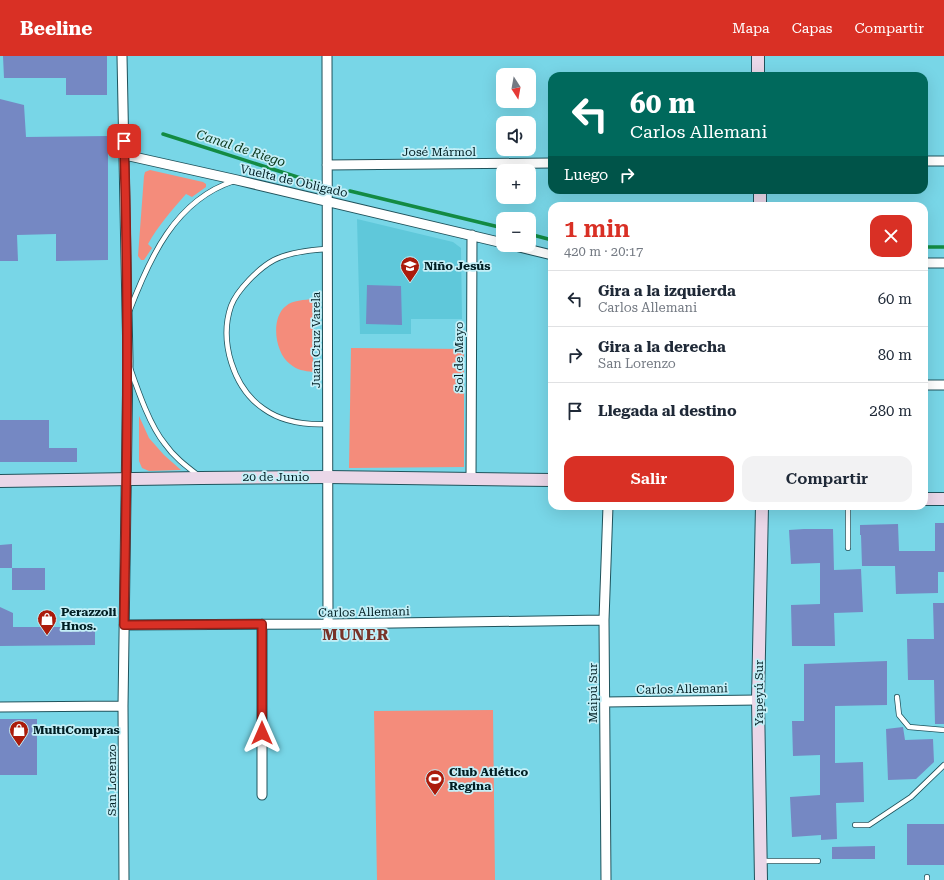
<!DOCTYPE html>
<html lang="es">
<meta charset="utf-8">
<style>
:root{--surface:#fff;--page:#f2f2f3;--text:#1f2937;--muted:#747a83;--line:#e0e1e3;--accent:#d93025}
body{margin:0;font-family:"Roboto Serif",serif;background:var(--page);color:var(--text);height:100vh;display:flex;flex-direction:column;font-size:15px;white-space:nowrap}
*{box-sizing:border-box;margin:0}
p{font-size:13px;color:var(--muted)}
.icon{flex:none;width:22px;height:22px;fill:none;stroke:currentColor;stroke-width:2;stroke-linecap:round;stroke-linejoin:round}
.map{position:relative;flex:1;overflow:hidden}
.sheet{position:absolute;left:548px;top:146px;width:380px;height:308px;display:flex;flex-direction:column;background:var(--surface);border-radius:12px;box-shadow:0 4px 16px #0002}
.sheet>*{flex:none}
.guide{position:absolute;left:548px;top:16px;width:380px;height:122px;border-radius:12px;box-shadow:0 4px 16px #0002;background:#00695c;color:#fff;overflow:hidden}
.needle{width:26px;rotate:169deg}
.tools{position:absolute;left:496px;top:12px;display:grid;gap:8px}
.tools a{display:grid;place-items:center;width:40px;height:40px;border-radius:8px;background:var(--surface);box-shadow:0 4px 16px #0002;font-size:20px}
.pin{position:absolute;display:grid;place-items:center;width:34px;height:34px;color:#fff;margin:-17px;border-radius:8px;box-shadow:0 2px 6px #0006}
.me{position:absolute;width:44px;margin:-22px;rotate:0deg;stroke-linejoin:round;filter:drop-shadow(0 0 3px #0008)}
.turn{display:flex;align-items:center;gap:14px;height:84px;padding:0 16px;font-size:18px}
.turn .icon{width:52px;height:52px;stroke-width:2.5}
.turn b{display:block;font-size:28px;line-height:34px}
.then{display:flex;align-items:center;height:38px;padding:0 16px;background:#0003;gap:8px;font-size:15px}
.round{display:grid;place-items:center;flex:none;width:42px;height:42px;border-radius:12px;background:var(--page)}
.headline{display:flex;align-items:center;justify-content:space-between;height:68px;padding:0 16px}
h1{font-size:24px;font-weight:600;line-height:30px;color:var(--accent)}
.button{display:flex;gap:8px;margin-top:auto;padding:8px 16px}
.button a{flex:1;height:46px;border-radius:12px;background:var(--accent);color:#fff;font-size:16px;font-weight:600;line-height:46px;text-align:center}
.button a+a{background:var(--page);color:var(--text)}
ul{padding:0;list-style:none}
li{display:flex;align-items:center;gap:12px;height:56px;padding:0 16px;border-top:1px solid var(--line)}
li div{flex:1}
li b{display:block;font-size:15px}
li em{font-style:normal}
header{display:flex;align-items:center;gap:24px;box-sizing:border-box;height:56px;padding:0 20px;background:var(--accent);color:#fff}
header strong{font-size:19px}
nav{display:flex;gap:22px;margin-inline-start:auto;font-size:14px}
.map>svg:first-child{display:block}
.built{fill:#5fc8da}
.green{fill:#f48c7b}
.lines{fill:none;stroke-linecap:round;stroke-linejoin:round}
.stream{stroke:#138b43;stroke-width:3.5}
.building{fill:#7588c3}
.lane-casing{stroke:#20535c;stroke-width:6}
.street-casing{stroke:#20535c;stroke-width:11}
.secondary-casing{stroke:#20535c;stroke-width:14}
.lane{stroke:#fff;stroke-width:4.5}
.street{stroke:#fff;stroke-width:9}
.secondary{stroke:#ead7e8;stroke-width:12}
.route-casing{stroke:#8d1f18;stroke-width:10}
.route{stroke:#d93025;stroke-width:7}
.labels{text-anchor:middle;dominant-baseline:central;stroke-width:3.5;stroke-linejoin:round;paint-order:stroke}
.street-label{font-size:12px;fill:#001e23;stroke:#c4eff7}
.poi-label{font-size:12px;font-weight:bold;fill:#001e23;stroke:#c4eff7;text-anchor:start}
.water-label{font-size:13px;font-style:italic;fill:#073417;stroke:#c4eff7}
.district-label{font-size:16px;font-weight:bold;letter-spacing:1px;fill:#783328;stroke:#c4eff7}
</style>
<header>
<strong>Beeline</strong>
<nav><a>Mapa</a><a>Capas</a><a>Compartir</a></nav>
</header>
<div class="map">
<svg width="944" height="824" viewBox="0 0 944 824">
<rect width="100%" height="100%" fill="#78d6e7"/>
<!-- built -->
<path class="built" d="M357,163L453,186L461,192L462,263H411V278H360Z"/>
<!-- green -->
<path class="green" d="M150,114L203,126L206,128V131L192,141L186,138C172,154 158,170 148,188L152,192L144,204H141L138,200L144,120L145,116Z
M313,243V316C304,315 297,314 290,308C275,297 270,262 286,250C292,244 305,244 313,243Z
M351,292L464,293V411L349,412Z
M139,360L149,382L164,399L181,414L149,415L142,412L139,405Z
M493,654L495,824H377L374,655Z"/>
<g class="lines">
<!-- stream -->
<path class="stream" d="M163,78L313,126
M350,135L503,172
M529,178L552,184
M924,191H944"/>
</g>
<!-- building -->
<path class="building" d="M3,0H107V39H66V22H4Z
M0,43L24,49L26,81L108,80V204L56,205V178L17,179L18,205H0Z
M367,229L401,230L402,269L366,268Z
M0,364H49V392H77V406H0Z
M935,467H944V516H938V537L896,538L895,510H862L861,479H860V469L898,468L899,495H935Z
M804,473H833L834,514L861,513L863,556L834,557L835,590H792L791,549L820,548V507L791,508L789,474Z
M12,488V512H0V489Z
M12,512H45V534H12Z
M933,547H944V668H935L934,624H908L907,583H934Z
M0,551L13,557V571H95V589L0,590Z
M887,605V649L835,650V707L863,706L864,746L836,747L837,783L821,784V779L792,781L790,741L820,739V699L793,700L792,665H804V608Z
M0,663H37V719H0Z
M903,671L905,684L933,683L934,706L916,723L888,724L886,673Z
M907,768H944V809H907Z
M875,790V803H832V791Z"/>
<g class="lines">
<defs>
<path id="lane" d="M327,193C310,194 290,196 274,204C259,212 237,234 231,250C219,285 233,332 264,353C282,366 307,369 328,368
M129,256C149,203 175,144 234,125
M130,312C138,335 150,370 165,388C174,401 186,410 199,420
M848,450V492
M897,641L899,659L909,671L944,674
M855,769H869L911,741L944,709
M762,805H818
M927,821V824"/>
<path id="street" d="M122,0L128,305L123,650L124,824
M327,0L328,568
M125,99L237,124L503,187
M924,105H944
M327,109L552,107
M511,189L552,199
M924,207H944
M924,329H944
M471,424L472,179
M124,569L328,568L604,564
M605,646L758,644
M0,651L123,650
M262,739V568
M606,824L604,564L608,450"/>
<path id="secondary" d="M758,0V20
M760,134V150
M0,425L201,422L328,421L552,424
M924,443H944
M761,824L758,644L762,450"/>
</defs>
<!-- lane casing -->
<use href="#lane" class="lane-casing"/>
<!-- street casing -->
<use href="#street" class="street-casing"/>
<!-- secondary casing -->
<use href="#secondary" class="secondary-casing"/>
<!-- lane -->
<use href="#lane" class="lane"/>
<!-- street -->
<use href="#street" class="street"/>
<!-- secondary -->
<use href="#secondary" class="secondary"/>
</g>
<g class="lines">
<defs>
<path id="route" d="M124,85C129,247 127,408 124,569L262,568V677"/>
</defs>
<!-- route casing -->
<use href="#route" class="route-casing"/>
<!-- route -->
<use href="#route" class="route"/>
</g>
<!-- icons -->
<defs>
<symbol id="school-pin" viewBox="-11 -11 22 30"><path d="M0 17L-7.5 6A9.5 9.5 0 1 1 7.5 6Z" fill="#ab1b0b" stroke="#c4eff7"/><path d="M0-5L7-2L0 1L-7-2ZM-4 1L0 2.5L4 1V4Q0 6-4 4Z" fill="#fff"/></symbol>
<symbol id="shop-pin" viewBox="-11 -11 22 30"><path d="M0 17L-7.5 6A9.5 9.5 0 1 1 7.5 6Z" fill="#ab1b0b" stroke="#c4eff7"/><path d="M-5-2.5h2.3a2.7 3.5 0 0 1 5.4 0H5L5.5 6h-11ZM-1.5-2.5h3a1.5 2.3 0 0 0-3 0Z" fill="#fff"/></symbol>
<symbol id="stadium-pin" viewBox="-11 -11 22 30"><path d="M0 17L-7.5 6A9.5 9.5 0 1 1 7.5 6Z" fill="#ab1b0b" stroke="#c4eff7"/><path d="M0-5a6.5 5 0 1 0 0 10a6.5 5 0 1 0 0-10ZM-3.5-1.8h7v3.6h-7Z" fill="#fff"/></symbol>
</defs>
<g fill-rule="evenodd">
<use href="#school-pin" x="399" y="199" width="22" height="30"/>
<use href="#shop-pin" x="36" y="552" width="22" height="30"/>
<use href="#shop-pin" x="8" y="663" width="22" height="30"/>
<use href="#stadium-pin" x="424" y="712" width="22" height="30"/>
</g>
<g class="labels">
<!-- street labels -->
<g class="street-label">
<text x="439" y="96">José Mármol</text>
<text transform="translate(294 125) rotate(13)">Vuelta de Obligado</text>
<text transform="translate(316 284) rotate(-90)">Juan Cruz Varela</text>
<text transform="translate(459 301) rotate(-90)">Sol de Mayo</text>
<text x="276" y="421">20 de Junio</text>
<text transform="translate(364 556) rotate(-1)">Carlos Allemani</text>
<text transform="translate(682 633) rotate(-1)">Carlos Allemani</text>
<text transform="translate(593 637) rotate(-90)">Maipú Sur</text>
<text transform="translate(759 637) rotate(-90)">Yapeyú Sur</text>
<text transform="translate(112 724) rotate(-90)">San Lorenzo</text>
</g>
<!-- poi labels -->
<g class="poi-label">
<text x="424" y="210">Niño Jesús</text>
<text x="61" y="556">Perazzoli<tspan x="61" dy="14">Hnos.</tspan></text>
<text x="33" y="674">MultiCompras</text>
<text x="449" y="716">Club Atlético<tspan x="449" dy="14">Regina</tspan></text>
</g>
<!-- water labels -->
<g class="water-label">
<text transform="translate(241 92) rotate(18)">Canal de Riego</text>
</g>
<!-- district labels -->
<g class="district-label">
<text x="356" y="578">MUNER</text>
</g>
</g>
</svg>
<div class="tools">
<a><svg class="needle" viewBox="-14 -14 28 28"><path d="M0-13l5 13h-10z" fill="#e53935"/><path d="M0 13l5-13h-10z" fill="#747a83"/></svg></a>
<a><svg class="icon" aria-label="sound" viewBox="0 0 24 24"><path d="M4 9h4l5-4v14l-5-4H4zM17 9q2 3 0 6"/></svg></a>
<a>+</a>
<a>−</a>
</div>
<div class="pin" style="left:124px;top:85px;background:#d93025"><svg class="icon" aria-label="arrive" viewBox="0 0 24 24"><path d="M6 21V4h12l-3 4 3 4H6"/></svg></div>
<svg class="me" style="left:262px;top:677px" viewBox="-20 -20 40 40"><path d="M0-17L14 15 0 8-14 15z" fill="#d93025" stroke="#fff" stroke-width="4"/></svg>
<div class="guide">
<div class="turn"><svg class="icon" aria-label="left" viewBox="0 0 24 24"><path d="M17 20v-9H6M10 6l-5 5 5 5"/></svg><div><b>60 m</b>Carlos Allemani</div></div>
<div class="then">Luego<svg class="icon" aria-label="right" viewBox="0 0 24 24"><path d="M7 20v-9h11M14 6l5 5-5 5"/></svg></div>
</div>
<section class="sheet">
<div class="headline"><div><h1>1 min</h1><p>420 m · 20:17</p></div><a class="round" style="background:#d93025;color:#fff"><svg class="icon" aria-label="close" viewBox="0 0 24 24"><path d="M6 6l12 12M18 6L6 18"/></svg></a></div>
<ul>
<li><svg class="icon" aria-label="left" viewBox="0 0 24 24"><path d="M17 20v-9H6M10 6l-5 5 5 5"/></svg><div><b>Gira a la izquierda</b><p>Carlos Allemani</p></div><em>60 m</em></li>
<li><svg class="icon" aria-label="right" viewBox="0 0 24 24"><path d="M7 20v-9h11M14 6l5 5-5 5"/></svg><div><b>Gira a la derecha</b><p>San Lorenzo</p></div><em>80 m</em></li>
<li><svg class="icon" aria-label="arrive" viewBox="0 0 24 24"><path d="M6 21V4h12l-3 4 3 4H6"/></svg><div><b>Llegada al destino</b></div><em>280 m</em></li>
</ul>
<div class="button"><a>Salir</a><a>Compartir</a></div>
</section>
</div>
